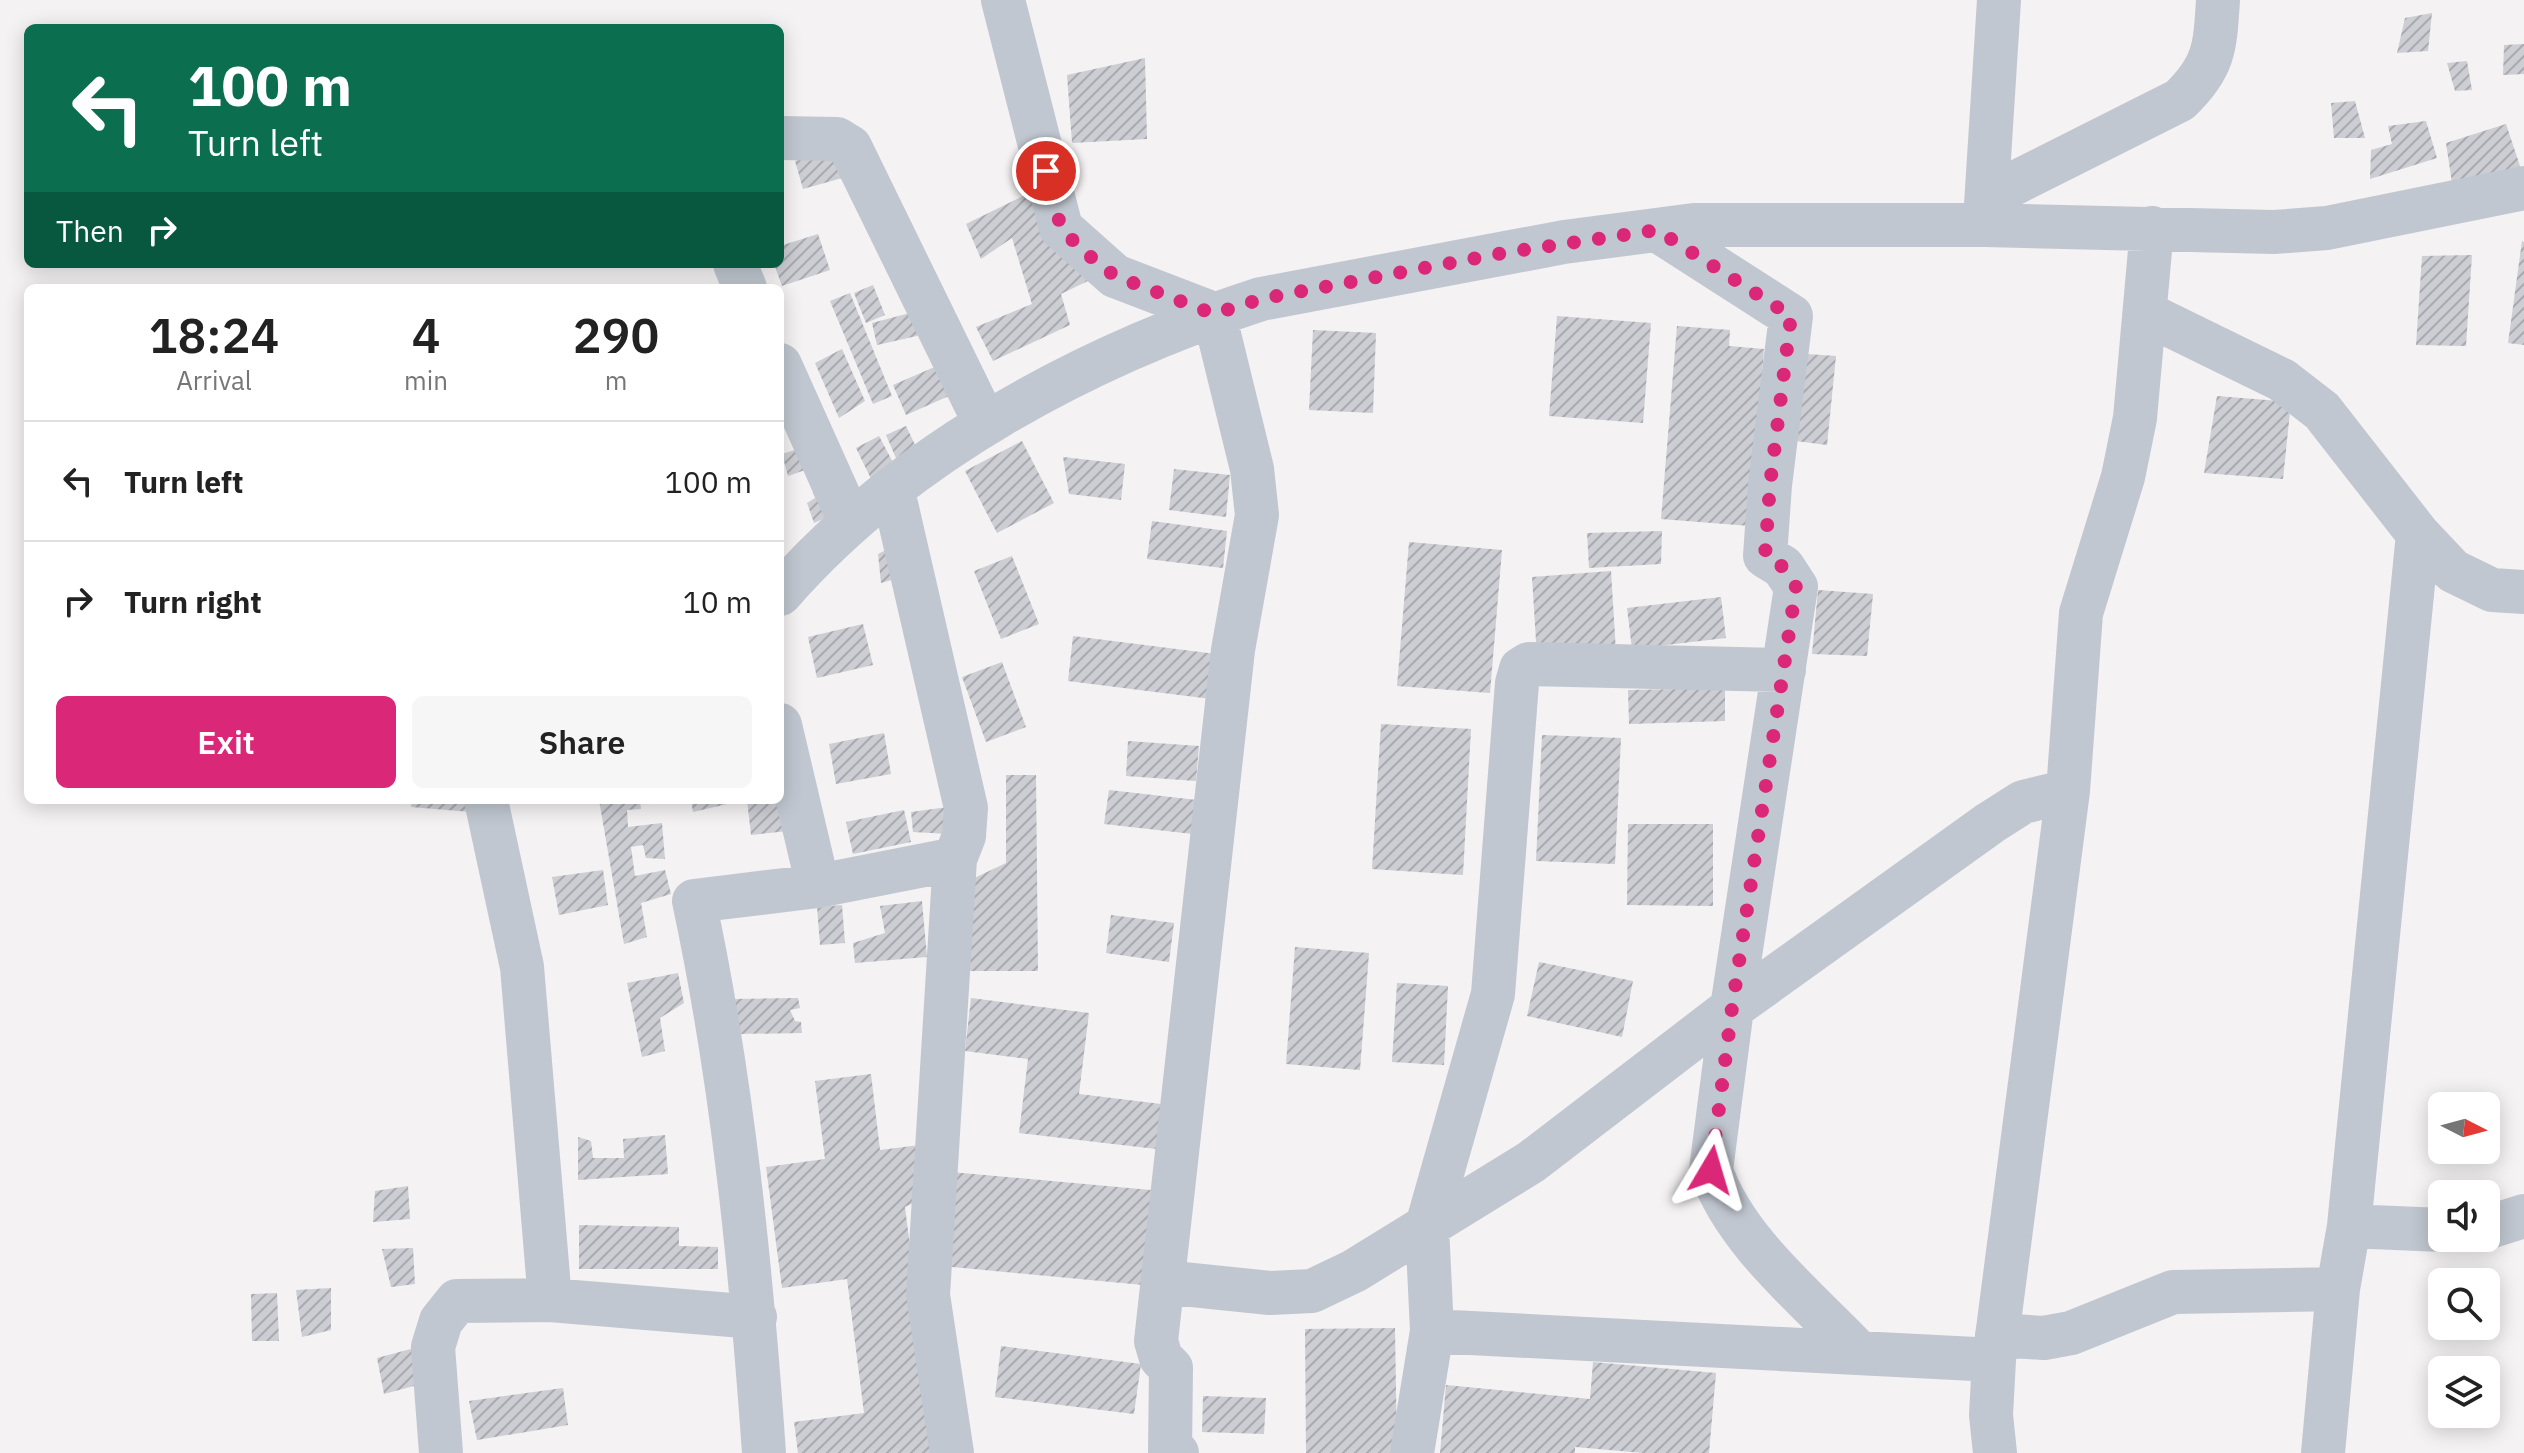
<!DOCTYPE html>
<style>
:root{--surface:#fff;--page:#f6f6f6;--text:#222;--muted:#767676;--line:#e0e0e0;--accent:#db2777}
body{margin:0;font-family:"IBM Plex Sans",sans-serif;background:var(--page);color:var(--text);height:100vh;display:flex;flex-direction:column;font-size:30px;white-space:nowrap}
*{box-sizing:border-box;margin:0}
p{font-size:26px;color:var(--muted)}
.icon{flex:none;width:44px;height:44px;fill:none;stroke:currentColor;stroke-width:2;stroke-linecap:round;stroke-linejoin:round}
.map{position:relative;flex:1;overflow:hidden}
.side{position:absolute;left:24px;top:284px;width:760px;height:520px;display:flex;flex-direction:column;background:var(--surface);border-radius:12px;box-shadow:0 4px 20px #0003}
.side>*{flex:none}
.top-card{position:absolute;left:24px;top:24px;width:760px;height:244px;border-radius:12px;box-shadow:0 4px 20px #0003;background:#0b6e4f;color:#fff;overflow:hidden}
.needle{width:52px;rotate:96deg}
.tools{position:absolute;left:2428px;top:1092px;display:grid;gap:16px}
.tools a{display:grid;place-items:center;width:72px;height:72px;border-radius:12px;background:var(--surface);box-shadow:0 4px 20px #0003;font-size:40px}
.pin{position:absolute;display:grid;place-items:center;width:68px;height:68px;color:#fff;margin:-34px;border:4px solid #fff;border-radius:50%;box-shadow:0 2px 8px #0007}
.me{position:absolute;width:88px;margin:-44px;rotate:7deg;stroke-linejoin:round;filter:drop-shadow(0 0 6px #0008)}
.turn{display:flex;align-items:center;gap:28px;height:168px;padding:0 32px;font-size:36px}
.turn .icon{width:104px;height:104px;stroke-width:2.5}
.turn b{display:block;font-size:56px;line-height:68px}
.then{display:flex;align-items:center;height:76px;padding:0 32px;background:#0003;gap:16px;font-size:30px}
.eta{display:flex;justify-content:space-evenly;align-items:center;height:136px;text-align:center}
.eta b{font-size:48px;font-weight:600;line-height:56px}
.cta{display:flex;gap:16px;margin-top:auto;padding:16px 32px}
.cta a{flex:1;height:92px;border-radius:12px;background:var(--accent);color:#fff;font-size:32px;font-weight:600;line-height:92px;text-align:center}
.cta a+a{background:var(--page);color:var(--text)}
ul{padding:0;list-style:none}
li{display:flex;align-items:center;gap:24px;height:120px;padding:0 32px;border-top:2px solid var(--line)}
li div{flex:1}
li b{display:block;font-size:30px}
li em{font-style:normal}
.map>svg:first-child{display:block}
.building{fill:url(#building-hatch)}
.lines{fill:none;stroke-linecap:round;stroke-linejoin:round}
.minor{stroke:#c1c7d0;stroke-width:44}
.route{stroke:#db2777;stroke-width:14;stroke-dasharray:0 25.2}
</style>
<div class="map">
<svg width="2524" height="1453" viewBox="0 0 2524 1453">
<defs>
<pattern id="building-hatch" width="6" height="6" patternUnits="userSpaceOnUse" patternTransform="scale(2)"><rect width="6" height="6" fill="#ccced4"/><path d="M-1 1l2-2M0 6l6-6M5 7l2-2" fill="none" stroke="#a8aaaf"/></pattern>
</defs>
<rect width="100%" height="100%" fill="#f4f2f2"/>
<!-- building -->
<path class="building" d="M2432,13L2428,51L2397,53L2405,18Z
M2524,44V74L2503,75L2504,45Z
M1145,58L1147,139L1072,143L1067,75Z
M2467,61L2472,90L2455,91L2447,63Z
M2355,101L2365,138H2334L2331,103Z
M2426,121L2437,158L2370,179L2371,150L2392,144L2388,126Z
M2506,124L2522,172L2452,183L2446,143Z
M842,147L860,173L803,189L795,161Z
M1058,179L1094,278L1061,294L1070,325L993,361L976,327L1032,304L1012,238L981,259L966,224Z
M818,234L830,270L782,286L774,264H780V246Z
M2522,241L2524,242V345L2508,343Z
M2472,255L2466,346L2416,345L2422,256Z
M873,285L885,315L866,323L854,293Z
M850,293L892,396L873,404L830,301Z
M925,309L930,333L877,345L872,323Z
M1557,316L1651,323L1643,423L1549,416Z
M1677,326L1730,330L1729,346L1764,349L1750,526L1661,519Z
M1313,330L1376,333L1373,413L1309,410Z
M842,349L865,401L839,418L815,363Z
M1807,354L1836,356L1827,445L1796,441Z
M946,362L958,392L906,415L893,385Z
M2217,396L2291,402L2283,479L2204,473Z
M906,426L920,455L899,465L886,435Z
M879,436L897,470L873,483L856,448Z
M1022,441L1054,503L997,533L965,471Z
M810,445L839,512L814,523L807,503L815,498L805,470L788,476L782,454Z
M1063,457L1125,464L1121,500L1069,494Z
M1174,469L1230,475L1226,517L1169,510Z
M1152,521L1227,531L1223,568L1147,559Z
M1662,531L1661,564L1589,568L1587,533Z
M1409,542L1502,550L1490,693L1397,686Z
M896,545L902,577L881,583L878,554Z
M1012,556L1039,624L1001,639L974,571Z
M1611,571L1616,652L1537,657L1532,577Z
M1818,590L1873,594L1867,656L1812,654Z
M1721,597L1726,638L1632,649L1627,608Z
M863,624L873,665L817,678L808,637Z
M1073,636L1216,654L1211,699L1068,681Z
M1002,662L1026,727L986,742L962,677Z
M1725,688V721L1629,724L1628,690Z
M1381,724L1471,729L1463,875L1372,869Z
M884,733L891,774L836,784L829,744Z
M1542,735L1621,738L1615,864L1536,861Z
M1128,741L1199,746L1196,781L1126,776Z
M1006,775H1036L1038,971H968V881L1006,863Z
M1109,790L1197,800L1193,834L1104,824Z
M412,800H472L471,812L411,807Z
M599,800H640L641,809L627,810L628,827L662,823L665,859L646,858L643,845L631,847L635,876L665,870L671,894L641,903L647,937L624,944Z
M691,800H740V801L693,812Z
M747,800H780L788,831L751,835Z
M948,807L949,834L913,832L911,812Z
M904,810L911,842L853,854L846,822Z
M1628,824H1713V906L1627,905Z
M603,870L608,905L559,915L552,877Z
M922,901L927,957L855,963L853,943L885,933L880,906Z
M842,905L845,943L820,945L817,907Z
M1111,915L1174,923L1169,962L1106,953Z
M1295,947L1369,953L1360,1070L1286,1064Z
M1539,962L1633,981L1622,1037L1527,1016Z
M678,973L684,1003L660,1018L665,1051L642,1057L627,983Z
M1397,983L1448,986L1444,1065L1392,1062Z
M798,998L800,1008L790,1010L795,1021L801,1022L802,1033L738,1034L732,999Z
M971,998L1089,1013L1079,1094L1161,1104L1156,1149L1019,1133L1028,1059L965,1051Z
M871,1074L880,1150L920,1145L917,1201L905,1207L936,1453H798L794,1422L864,1413L847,1279L782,1288L766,1167L825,1159L815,1081Z
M665,1135L668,1174L578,1180V1137L591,1141L593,1158H624L623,1139Z
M951,1172L1151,1190L1143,1285L942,1266Z
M408,1186L410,1219L373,1222L375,1191Z
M579,1225L679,1227V1246L718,1247V1269H579Z
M413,1248L415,1284L391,1287L382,1249Z
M331,1288V1330L302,1337L296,1290Z
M277,1293L279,1341H252L251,1294Z
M1395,1328L1397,1453H1306L1305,1329Z
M422,1346L429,1382L384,1394L377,1358Z
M1001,1346L1141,1364L1134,1414L995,1397Z
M1593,1362L1716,1373L1709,1453H1643L1575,1447V1453H1440L1446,1385L1590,1399Z
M563,1388L568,1425L477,1440L469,1401Z
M1203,1396L1266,1398L1264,1434L1202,1432Z"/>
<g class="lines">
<!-- minor -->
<path class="minor" d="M1003,0L1061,228L1115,276L1214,314L1252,469L1257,515L1233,650L1156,1341L1161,1358L1171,1368L1170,1453H1177
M780,138L837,139L850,147L985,423
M1987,197L2180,100C2215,66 2215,47 2218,0
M1985,221L1999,0
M1657,230L1791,316L1770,485L1765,556L1783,567L1796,587L1732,1008L1711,1170C1734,1240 1809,1300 1859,1353
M735,264L745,288
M2145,313L2282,380L2322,411L2418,534L2453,571L2492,590L2524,592
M780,365L850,521
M893,491L966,808L964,836L955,859L928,1295L952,1453
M780,594C903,453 1085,356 1261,299L1564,242L1694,225H1985L2274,232L2327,228L2524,188
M780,725L818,886
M486,800L522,967L550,1300
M2349,1226L2442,1230
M2486,1228L2524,1216
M1163,1282L1270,1293L1312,1291L1354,1271L1531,1162L1732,1008L1990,823L2023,802L2068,791
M1432,1331L1994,1360
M1997,1335L2044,1338L2071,1333L2173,1292L2338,1289
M441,1453L433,1347L441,1321L457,1301L550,1300L755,1317
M764,1453C751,1268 733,1083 694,901L818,886L955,859
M1412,1453L1432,1331L1427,1226L1493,994L1517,683L1521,669L1529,664L1784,670
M1995,1453L1991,1415L1994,1360L2068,791L2081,613L2123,477L2135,418L2152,228
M2323,1453L2338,1289L2349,1226L2418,534"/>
</g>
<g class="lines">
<!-- route -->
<path class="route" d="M1046,171L1061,228L1082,250L1115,276L1214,314L1261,299L1503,253L1657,230L1791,316L1770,485L1765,556L1783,567L1796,587L1732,1008L1711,1170"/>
</g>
</svg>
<div class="tools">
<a><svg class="needle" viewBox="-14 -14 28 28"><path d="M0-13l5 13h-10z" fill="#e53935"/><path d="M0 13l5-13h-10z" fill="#767676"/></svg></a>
<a><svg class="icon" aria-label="sound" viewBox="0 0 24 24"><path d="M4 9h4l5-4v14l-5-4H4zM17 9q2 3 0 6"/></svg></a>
<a><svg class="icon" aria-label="search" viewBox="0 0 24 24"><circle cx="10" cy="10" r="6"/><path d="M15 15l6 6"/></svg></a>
<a><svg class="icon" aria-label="layers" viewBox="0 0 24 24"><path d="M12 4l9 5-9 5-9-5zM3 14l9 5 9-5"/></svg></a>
</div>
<div class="pin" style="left:1046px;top:171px;background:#d93025"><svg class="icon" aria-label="arrive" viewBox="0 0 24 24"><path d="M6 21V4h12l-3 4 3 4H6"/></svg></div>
<svg class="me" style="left:1711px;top:1170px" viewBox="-20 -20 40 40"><path d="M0-17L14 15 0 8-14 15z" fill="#db2777" stroke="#fff" stroke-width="4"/></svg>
<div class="top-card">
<div class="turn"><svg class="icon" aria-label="left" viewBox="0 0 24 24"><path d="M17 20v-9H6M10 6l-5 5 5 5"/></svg><div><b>100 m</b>Turn left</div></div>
<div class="then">Then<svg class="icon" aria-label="right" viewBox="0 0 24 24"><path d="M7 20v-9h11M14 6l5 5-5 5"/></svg></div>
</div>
<section class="side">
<div class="eta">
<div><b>18:24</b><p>Arrival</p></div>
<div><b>4</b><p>min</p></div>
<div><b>290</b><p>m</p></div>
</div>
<ul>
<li><svg class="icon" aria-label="left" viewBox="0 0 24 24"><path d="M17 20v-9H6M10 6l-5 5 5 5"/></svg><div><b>Turn left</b></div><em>100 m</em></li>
<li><svg class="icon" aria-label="right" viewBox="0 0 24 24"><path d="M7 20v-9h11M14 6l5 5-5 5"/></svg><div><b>Turn right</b></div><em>10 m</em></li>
</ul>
<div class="cta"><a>Exit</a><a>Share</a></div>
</section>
</div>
